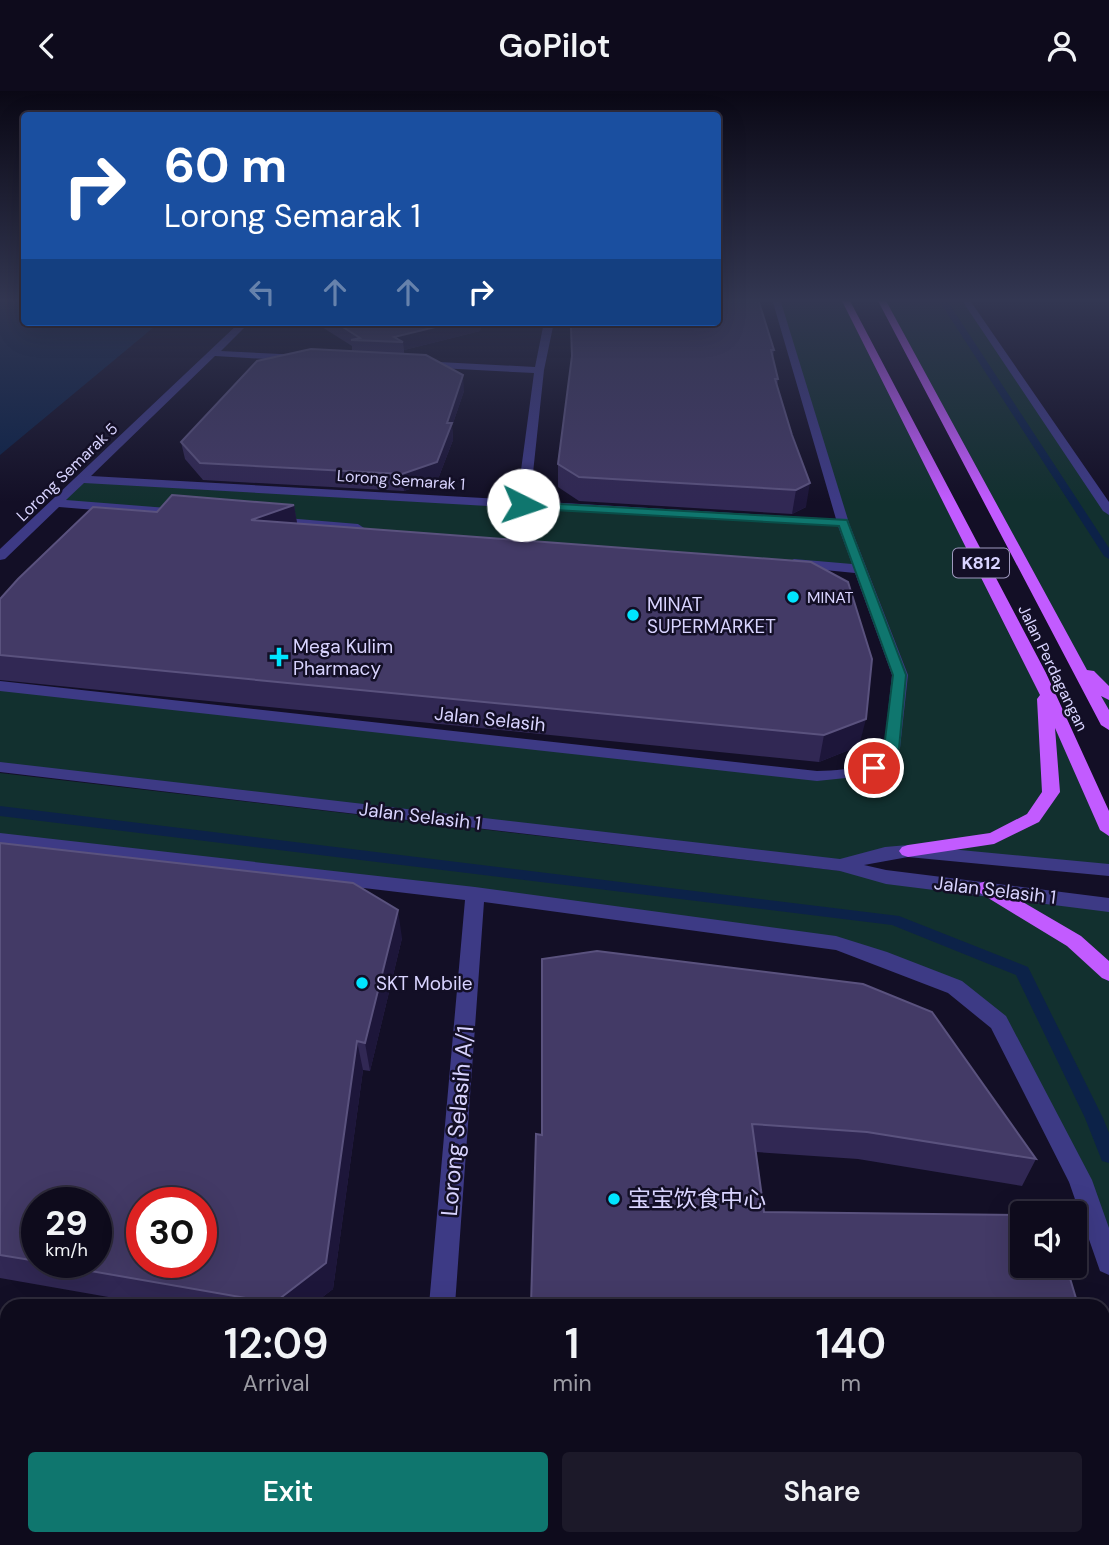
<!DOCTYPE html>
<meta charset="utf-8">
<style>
:root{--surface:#0e0b1c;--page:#1c1929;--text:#f1f3f6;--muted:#9b9ba3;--line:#2e2b3b;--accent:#0f766e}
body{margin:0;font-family:"DM Sans","Noto Sans SC",sans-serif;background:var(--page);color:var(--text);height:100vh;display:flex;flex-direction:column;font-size:26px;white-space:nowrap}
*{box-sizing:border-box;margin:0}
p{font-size:23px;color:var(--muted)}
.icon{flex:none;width:38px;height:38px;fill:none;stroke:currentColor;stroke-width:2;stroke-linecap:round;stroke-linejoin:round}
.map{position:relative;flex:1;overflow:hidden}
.details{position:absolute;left:0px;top:1208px;width:1110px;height:247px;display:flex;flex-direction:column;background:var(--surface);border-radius:21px 21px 0 0;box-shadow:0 7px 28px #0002,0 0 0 2px var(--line)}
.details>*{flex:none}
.guide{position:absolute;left:21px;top:21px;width:700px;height:214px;border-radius:7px;box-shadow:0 7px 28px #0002,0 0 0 2px var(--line);background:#1a4fa0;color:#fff;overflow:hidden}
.fabs{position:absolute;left:1010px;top:1110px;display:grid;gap:14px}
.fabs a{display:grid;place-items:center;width:77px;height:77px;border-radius:7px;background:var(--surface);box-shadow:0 7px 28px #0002,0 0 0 2px var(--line);font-size:35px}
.speed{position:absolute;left:21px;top:1096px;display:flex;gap:14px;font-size:35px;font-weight:700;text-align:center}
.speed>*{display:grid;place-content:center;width:91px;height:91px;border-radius:50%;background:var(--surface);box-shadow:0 7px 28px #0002,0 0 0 2px var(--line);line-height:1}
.speed small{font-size:18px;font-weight:400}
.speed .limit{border:10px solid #d22;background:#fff;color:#111}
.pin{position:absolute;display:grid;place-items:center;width:60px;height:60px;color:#fff;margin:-30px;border:4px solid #fff;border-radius:50%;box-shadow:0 2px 7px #0007}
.me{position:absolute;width:77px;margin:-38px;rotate:94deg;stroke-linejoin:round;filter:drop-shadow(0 0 5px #0008)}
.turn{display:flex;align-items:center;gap:24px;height:147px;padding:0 28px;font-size:32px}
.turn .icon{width:91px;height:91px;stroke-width:2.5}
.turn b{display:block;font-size:49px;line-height:60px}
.lanes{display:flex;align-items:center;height:66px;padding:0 28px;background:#0003;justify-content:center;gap:35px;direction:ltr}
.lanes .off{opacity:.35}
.eta{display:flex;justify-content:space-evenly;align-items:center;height:119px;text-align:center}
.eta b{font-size:42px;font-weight:600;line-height:49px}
.cta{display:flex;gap:14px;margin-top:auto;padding:14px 28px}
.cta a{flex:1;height:80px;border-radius:7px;background:var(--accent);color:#fff;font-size:28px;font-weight:600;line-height:80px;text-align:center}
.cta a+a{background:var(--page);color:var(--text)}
header{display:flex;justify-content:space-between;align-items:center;height:91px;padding:0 28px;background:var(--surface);font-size:32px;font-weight:600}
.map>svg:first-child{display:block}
.green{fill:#12302f}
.water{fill:#0c2248}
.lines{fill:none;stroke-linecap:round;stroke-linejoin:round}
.stream{fill:#0c2248;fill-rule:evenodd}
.minor{fill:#3d3a85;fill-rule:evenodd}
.major{fill:#c25bff;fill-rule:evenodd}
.wall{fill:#312854}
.shaded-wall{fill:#1d163a}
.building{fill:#433a66;stroke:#5a527e;stroke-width:2;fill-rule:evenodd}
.route{fill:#0f766e;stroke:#0a4d48;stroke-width:2}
.poi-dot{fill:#00e5ff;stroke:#130f26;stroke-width:2.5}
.labels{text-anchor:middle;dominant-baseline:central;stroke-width:5;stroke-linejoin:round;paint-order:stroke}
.far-street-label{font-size:16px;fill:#d9d4ff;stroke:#130f26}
.far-poi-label{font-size:16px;fill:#d9d4ff;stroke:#130f26;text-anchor:start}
.shield{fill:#130f26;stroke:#9e99be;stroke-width:2}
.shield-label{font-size:18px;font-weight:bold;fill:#d9d4ff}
.poi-label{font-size:19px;fill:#d9d4ff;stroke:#130f26;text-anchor:start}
.street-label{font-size:19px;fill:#d9d4ff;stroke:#130f26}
.near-street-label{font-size:23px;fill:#d9d4ff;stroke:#130f26}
.near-poi-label{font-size:23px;fill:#d9d4ff;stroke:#130f26;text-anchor:start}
</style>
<header><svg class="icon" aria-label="back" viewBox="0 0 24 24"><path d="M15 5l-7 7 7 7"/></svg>GoPilot<svg class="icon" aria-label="person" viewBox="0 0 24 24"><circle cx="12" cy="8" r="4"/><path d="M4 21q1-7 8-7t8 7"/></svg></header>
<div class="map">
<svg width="1109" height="1454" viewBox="0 0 1109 1454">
<rect width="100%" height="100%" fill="#130f26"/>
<!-- green -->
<path class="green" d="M776,208H843L1043,593L1109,739V779L908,760L840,774L0,676V595L843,685L886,667L900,584L860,478L57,412L83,388L843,432Z
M881,208H965L1109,420V634Z
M0,682L987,797L1109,814V1172L999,931L955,896L836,852L0,748Z"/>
<!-- water -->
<path class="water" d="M0,208H24V231H160L0,364Z"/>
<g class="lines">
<!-- stream -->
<path class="stream" d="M938,208H946L1109,457V468L1104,465Z
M0,715L899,825L1028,876L1103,1027L1109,1042V1072L1102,1070L1085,1027L1016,884L892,834L0,725Z"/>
<!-- minor -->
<path class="minor" d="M772,208H780L849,432L908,584L900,657L891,670L884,677L865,685L817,690L0,600V590L817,680C842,679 868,679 884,657L892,584L855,482L794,476L787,472L794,468L852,473L838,435L84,392L66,409L180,418L186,422L180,426L59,416L5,468L0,469V458L240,231H250L221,260L301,264L306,267L301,270L215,265L91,385L517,409L534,282L420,276L415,273L420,270L535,276L544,231H554L544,279L530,410L836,428Z
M961,208H969L1109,411V424L1103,420Z
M274,426L358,433L364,437L358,441L270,433L268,430Z
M0,671L840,768L885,756L908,754L1109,773V785L908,766L864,774L886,779L1109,807V821L886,793L840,780L0,681Z
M0,742L475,796L836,845L887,861L962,890L1006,925L1092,1089L1109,1137V1184L1100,1180L1069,1091L991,937L948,902L836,859L484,811L455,1214H429L465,809L0,754Z
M0,1258L7,1259V1285L0,1284Z
M406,1447H436L435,1454H405Z"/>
<!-- major -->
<path class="major" d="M841,208H849L1046,582L1109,720V745L1100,739L1055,637L1060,701L1039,731L994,753L908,766L902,764L899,760L902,756L908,754L990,742L1027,723L1042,701L1037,608L1040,604Z
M877,208H885L1087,579L1094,580L1109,595V609L1101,605L1109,619V639L1101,634Z
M987,790L1081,845L1109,870V890L1102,887L1067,855L980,802L978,797L980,792Z"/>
</g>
<!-- wall -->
<path class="wall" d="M314,231H482L480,240L404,259V263L464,300L452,335L453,349L438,388L404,400L203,389L185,368L181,351L352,260V255Z
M571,237L774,259L773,267L778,288L777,296L806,416L792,423L579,410L558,396V373L571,270Z
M294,414L297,433L859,655L819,671L0,589V508L157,421Z
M0,752L402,847L370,980L363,979L333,1198L312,1214H154L0,1187Z
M932,921L1036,1068L1022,1095L858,1068L756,1061L531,1214L542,1044Z"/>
<!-- shaded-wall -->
<path class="shaded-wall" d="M456,231H482L480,240L404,259L403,251L394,246Z
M463,284L464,300L452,335L453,349L438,388L404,400L402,383L447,332Z
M810,392L806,416L792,423L796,399Z
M294,414L298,438L251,429Z
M866,628L859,655L819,671L824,644Z
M398,819L402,847L370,980L365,952Z
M357,950L363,979L333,1198L312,1214H275L274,1212Z"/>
<!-- building -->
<path class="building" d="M718,208H758L774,259H771L778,288H775L792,344L810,392L796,399L579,386L558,373L572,265L571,237L572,231H718Z
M335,231H456L394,246L403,251L351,249L360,247Z
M311,258L426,264L463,284L447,332H452L437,371L402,383L200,372L181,351L257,270Z
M172,404L294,414L251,429L811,471L848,491L872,568L866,628L824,644L0,564V508L18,488L93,416L157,421Z
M0,752L353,792L398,819L365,952L357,950L326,1172L274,1212L39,1171H96V1111H37V1170L0,1164ZM142,1111H201V1171H142Z
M597,860L863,893L932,921L1036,1068L867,1041L752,1033L764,1121L1022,1124V1174H1066L1078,1214H531L536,1043L542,1044V868Z
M1102,1293L1109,1314V1454H523L524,1447H1102Z"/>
<!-- sky -->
<linearGradient id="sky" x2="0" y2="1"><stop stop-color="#0a0815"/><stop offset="0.51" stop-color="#333752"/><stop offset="1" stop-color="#333752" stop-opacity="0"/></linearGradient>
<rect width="1109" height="411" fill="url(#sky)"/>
<!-- route -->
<path class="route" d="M523,411L847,429L906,584L899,657L891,671L874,682L866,677L884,657L893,584L839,435L519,417V412Z"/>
<!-- markers -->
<g class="poi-dot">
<circle cx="793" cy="506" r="7"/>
<circle cx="633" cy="524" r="7"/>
<path d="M275.5 555.5h7v7h7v7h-7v7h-7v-7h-7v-7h7z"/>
<circle cx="362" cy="892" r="7"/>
<circle cx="614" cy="1108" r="7"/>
</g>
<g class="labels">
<!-- far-street labels -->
<g class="far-street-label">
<text transform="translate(67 381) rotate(-44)">Lorong Semarak 5</text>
<text transform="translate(401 389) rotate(4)">Lorong Semarak 1</text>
<text transform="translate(1053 577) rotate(64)">Jalan Perdagangan</text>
</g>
<!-- far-poi labels -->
<g class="far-poi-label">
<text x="807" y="506">MINAT</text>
</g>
<!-- shield labels -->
<rect class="shield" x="953" y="457.5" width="56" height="29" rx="5"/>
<g class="shield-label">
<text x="981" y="472">K812</text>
</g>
<!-- poi labels -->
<g class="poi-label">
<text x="647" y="513">MINAT<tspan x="647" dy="22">SUPERMARKET</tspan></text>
<text x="293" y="555">Mega Kulim<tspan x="293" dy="22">Pharmacy</tspan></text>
<text x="376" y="892">SKT Mobile</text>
</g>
<!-- street labels -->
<g class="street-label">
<text transform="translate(490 628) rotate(6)">Jalan Selasih</text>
<text transform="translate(420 725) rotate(7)">Jalan Selasih 1</text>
<text transform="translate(995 799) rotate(7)">Jalan Selasih 1</text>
</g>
<!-- near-street labels -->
<g class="near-street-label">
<text transform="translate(457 1030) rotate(-85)">Lorong Selasih A/1</text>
</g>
<!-- near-poi labels -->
<g class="near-poi-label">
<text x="628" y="1108">宝宝饮食中心</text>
</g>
</g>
</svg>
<div class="fabs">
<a><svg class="icon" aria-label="sound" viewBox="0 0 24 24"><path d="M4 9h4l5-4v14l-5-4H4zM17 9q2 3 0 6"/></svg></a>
</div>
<div class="speed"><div>29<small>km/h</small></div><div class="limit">30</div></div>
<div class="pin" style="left:874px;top:677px;background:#d93025"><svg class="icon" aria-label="arrive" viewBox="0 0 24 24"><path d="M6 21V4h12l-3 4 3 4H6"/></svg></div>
<svg class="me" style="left:523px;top:414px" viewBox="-20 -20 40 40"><circle r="19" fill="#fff"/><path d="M0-13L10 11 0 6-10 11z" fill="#0f766e"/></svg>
<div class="guide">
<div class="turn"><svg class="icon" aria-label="right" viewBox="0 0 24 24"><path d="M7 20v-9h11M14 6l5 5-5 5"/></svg><div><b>60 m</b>Lorong Semarak 1</div></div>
<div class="lanes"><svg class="icon off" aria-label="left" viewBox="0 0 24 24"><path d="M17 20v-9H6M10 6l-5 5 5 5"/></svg><svg class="icon off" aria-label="ahead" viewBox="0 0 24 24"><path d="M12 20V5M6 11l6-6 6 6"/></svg><svg class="icon off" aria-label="ahead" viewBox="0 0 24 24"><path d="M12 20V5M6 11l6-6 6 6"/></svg><svg class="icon" aria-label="right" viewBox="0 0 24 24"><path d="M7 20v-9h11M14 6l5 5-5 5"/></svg></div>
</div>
<section class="details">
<div class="eta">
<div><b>12:09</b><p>Arrival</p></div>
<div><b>1</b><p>min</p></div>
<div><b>140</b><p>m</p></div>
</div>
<div class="cta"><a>Exit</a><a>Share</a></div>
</section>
</div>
